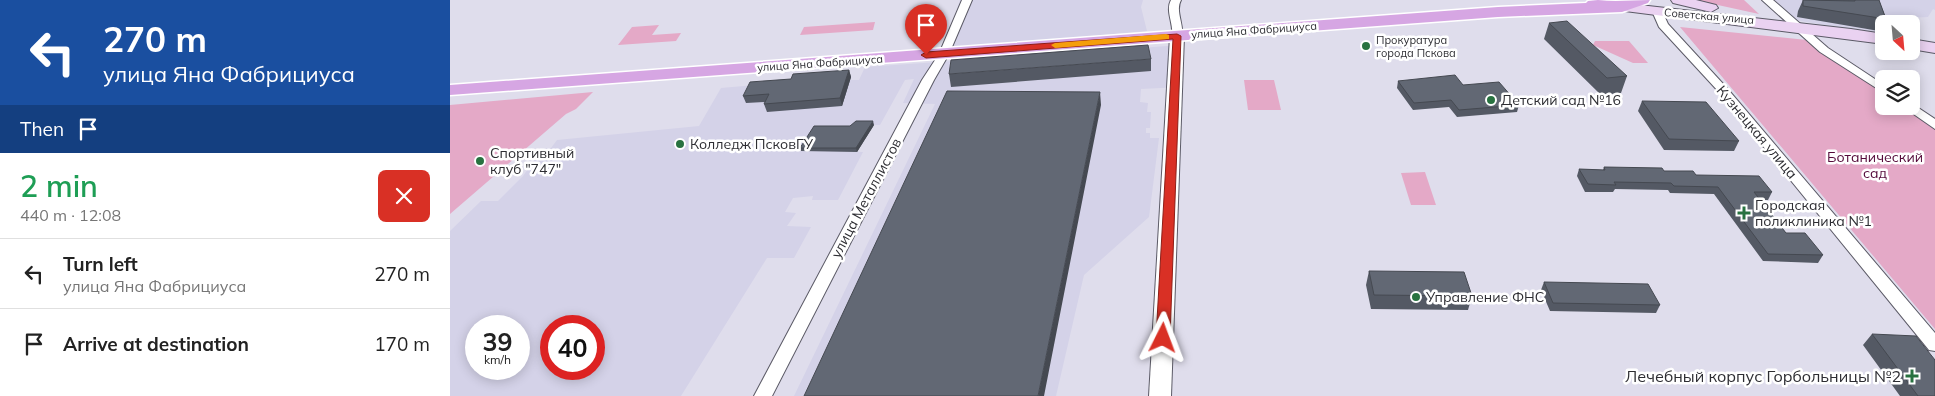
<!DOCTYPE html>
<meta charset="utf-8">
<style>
:root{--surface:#fff;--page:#f6f6f6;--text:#222;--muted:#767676;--line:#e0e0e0}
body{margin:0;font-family:Mulish,sans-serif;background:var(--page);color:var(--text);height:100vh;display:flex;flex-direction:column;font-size:19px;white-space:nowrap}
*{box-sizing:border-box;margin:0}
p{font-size:16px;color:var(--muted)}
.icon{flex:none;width:28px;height:28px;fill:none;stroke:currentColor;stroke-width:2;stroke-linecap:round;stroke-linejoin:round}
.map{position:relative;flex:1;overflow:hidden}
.panel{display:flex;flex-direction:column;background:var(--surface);width:450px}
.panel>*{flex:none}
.banner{background:#1a4fa0;color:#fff;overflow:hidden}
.needle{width:32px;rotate:154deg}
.tools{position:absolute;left:1425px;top:15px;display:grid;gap:10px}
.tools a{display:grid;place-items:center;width:45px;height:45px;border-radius:8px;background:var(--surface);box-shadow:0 2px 12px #0003;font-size:25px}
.speed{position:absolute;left:15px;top:315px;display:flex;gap:10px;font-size:25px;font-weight:700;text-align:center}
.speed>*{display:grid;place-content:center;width:65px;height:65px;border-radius:50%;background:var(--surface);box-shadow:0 2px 12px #0003;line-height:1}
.speed small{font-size:12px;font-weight:400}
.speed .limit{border:8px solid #d22;background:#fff;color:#111}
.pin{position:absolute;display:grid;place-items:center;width:42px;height:42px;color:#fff;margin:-51px -21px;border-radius:50% 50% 50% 0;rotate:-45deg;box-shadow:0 0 5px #0007}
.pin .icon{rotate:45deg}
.me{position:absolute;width:55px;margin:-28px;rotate:3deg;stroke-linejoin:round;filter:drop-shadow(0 0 4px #0008)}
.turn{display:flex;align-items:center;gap:18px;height:105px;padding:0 20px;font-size:22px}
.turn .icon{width:65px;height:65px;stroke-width:2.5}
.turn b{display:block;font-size:35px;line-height:42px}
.then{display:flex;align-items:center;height:48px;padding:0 20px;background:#0003;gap:10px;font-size:19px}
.round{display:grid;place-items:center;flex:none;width:52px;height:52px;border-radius:8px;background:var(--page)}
.head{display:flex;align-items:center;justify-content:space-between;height:85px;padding:0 20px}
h1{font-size:30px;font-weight:600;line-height:38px;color:#1e9e55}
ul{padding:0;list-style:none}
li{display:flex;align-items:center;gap:15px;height:70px;padding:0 20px;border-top:1px solid var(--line)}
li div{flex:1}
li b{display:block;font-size:19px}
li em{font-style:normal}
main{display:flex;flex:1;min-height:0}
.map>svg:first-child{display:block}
.built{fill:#d4d2e8;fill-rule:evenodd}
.green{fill:#e4a9c7}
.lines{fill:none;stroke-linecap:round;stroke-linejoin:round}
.minor-casing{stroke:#5b5a66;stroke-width:2}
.tertiary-casing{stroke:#5b5a66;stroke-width:2}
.secondary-casing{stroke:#5b5a66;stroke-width:2}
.primary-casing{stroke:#fff;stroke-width:3}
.minor{fill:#fff;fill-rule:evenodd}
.tertiary{fill:#fff;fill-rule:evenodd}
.secondary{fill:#ead2f1;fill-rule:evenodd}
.primary{fill:#d6a6e3;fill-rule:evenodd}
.wall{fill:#545964}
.shaded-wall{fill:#454951}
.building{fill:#626874;stroke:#454951}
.route{fill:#d93025;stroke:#8d1f18}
.slow{fill:#f59e0b}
.poi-dot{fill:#287240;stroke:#fff;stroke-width:2}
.labels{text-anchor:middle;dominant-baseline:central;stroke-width:5;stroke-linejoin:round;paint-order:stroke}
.far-street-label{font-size:11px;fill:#2d2d32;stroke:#fff}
.far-poi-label{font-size:11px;fill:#2d2d32;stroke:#fff;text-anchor:start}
.poi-label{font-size:14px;fill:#2d2d32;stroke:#fff;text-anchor:start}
.street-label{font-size:14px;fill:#2d2d32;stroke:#fff}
.park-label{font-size:14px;fill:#540a3a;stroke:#fff}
.near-poi-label{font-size:16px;fill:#2d2d32;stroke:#fff;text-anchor:end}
</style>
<main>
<section class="panel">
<div class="banner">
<div class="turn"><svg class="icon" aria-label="left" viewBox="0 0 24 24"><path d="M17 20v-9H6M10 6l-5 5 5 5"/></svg><div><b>270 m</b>улица Яна Фабрициуса</div></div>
<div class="then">Then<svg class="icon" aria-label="arrive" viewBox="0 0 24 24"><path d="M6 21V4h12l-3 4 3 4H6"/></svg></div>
</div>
<div class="head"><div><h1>2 min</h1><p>440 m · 12:08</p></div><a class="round" style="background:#d93025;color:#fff"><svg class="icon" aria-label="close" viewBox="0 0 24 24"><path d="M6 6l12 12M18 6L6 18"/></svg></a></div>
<ul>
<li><svg class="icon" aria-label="left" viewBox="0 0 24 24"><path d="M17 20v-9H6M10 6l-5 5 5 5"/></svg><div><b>Turn left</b><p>улица Яна Фабрициуса</p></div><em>270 m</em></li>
<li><svg class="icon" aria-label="arrive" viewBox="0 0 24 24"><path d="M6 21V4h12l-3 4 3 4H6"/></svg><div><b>Arrive at destination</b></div><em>170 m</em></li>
</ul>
</section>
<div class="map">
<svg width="1485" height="396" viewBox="0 0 1485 396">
<rect width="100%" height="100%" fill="#dfddec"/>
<!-- built -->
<path class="built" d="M510,0H693L691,7L697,31L495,49Z
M1324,0H1485V10L1483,9L1478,17L1432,19L1434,35L1345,20Z
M732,45L731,87L691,89L690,102L698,103L697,112H701L700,128H696V133H700V138H709L699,217L634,275L606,396H344L485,104L453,103L464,79L455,80L430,125H407L388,151L413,152L388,200H362L363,196L343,198L335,212L346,213L337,226L361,227L344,258H317L231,396H0V231L31,201H48L73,176L92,149L101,148L107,140L249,126L271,88L401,77L400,80H409L415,67ZM26,326H69V369H26ZM101,326H144V369H101Z"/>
<!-- green -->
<path class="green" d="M1245,0H1294L1309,14Z
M425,22L423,30L350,35L354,27Z
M209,25L202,35L231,33L226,41L168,45L182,27Z
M1230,27L1357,40L1434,93V106H1452L1485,129V329Z
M1145,41H1179L1198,63H1183L1143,45Z
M794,80H824L831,110H798Z
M143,92L126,109L116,114L0,214V105Z
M975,172L986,205H961L951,173Z"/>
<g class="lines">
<defs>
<path id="minor" d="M512,0H522L499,54L484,80L322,396H304L472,80L489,54Z
M721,0H731C725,11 734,24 732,36L727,39L722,36C724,24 715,11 721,0Z
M1312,0H1323L1378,48L1434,85V93L1370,52Z
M1207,8L1212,11L1218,24L1276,87L1485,333V351L1479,350L1268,91L1209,27L1202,11Z
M1461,103L1485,119V129L1452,106H1461Z"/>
<path id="tertiary" d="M727,32L734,36L721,396H699L720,36Z"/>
<path id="secondary" d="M1221,0H1246L1266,5L1268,8L1261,12L1223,3Z
M1172,3L1401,29L1434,34V44L1167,10L1165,7Z
M1461,39L1485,43V53L1461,49Z"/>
<path id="primary" d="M1148,0C1166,2 1182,0 1200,0L1198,3L1172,12L1048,17L0,95V85L1048,7L1136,3L1138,1Z"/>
</defs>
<!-- minor casing -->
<use href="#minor" class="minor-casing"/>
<!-- tertiary casing -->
<use href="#tertiary" class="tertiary-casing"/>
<!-- secondary casing -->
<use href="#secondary" class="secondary-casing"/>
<!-- primary casing -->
<use href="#primary" class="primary-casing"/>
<!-- minor -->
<use href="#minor" class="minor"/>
<!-- tertiary -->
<use href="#tertiary" class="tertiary"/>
<!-- secondary -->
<use href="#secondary" class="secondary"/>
<!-- primary -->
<use href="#primary" class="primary"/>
</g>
<!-- wall -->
<path class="wall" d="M1353,0H1429L1436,19L1429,31L1347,17L1348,11Z
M1099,23L1177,76L1171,93L1151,95L1094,39Z
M701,59V71L501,87L499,74Z
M399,70L401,77L392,106L317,112L314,104L315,102L296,103L293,96L341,79Z
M948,81L1013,85L1069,105L1067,112L1007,117L999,107L963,110L947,88Z
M1192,101L1289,141L1284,151L1214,150L1188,111Z
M424,125L407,152L351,151L350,148Z
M1154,167L1214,171L1246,175L1322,192L1318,200H1310L1336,233L1373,255L1368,263L1313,261L1264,194L1220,193L1218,190L1165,189L1163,192H1135L1127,176L1129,169L1153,170Z
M919,271L1022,296L1018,310L921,309L916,285Z
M1094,282L1210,305L1206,313L1100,311L1091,290Z
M1422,334L1485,396H1450L1413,345Z"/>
<!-- shaded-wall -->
<path class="shaded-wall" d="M399,70L401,77L392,106L390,98Z
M650,92L651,105L594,396H588Z
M423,121L424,125L407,152L406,148Z"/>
<!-- building -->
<path class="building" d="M1353,0L1405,1V0H1429L1436,19L1353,6Z
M1117,21L1177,76L1157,78L1099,23Z
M698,45L701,59L499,74L501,60Z
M399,70L390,98L314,104L319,94L293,96L300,82L341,79L343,74Z
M1005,75L1013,85L1049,82L1069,105L1009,110L1001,100L964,103L948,81Z
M497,91L650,92L588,396H354Z
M1192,101L1256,102L1289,141L1219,139Z
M406,121H423L406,148H350L364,126H400Z
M1154,167L1212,168L1214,171H1243L1246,175L1309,176L1322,192H1304L1336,233H1355L1373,255L1318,254L1268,187L1224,186L1221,183L1164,182L1166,185L1138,184L1129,169L1155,170Z
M919,271L1014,272L1022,296L924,295Z
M1094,282L1198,284L1210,305L1103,303Z
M1422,334L1466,336L1485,360V396H1468Z"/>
<!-- route -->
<path class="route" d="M727,34L731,36L720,338L713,344L706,338L723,39L476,58L471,55L476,52Z"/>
<!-- slow -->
<path class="slow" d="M716,34L719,35V39L605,48L601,45L605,43Z"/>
<!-- markers -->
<g class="poi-dot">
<circle cx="916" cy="46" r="5"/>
<circle cx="1041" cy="100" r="5"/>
<circle cx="230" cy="144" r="5"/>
<circle cx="30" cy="161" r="5"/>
<path d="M1291.5 205.5h5v5h5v5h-5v5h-5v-5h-5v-5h5z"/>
<circle cx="966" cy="297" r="5"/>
<path d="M1459.5 368.5h5v5h5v5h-5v5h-5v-5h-5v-5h5z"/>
</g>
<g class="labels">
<!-- far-street labels -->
<g class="far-street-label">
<text transform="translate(1259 16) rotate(5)">Советская улица</text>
<text transform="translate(804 30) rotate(-4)">улица Яна Фабрициуса</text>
<text transform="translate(370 63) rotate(-4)">улица Яна Фабрициуса</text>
</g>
<!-- far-poi labels -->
<g class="far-poi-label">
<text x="926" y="40">Прокуратура<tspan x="926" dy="13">города Пскова</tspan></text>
</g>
<!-- poi labels -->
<g class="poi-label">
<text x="1051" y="100">Детский сад №16</text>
<text x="240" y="144">Колледж ПсковГУ</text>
<text x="40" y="153">Спортивный<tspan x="40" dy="16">клуб "747"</tspan></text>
<text x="1305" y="205">Городская<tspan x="1305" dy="16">поликлиника №1</tspan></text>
<text x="976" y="297">Управление ФНС</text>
</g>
<!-- street labels -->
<g class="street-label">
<text transform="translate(1307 132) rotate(50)">Кузнецкая улица</text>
<text transform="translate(416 198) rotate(-62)">улица Металлистов</text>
</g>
<!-- park labels -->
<g class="park-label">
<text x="1425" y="157">Ботанический<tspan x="1425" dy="16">сад</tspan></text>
</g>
<!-- near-poi labels -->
<g class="near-poi-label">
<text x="1451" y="376">Лечебный корпус Горбольницы №2</text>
</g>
</g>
</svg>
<div class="tools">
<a><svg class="needle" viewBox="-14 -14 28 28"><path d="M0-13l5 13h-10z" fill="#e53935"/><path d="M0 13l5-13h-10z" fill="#767676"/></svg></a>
<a><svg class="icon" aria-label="layers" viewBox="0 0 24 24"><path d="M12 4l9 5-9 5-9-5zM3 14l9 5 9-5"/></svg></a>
</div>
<div class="speed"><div>39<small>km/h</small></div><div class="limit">40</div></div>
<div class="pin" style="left:476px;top:55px;background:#d93025"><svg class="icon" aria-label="arrive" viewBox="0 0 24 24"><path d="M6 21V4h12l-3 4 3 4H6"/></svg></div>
<svg class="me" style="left:713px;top:338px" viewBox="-20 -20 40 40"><path d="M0-17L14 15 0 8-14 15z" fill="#d93025" stroke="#fff" stroke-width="4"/></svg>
</div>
</main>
